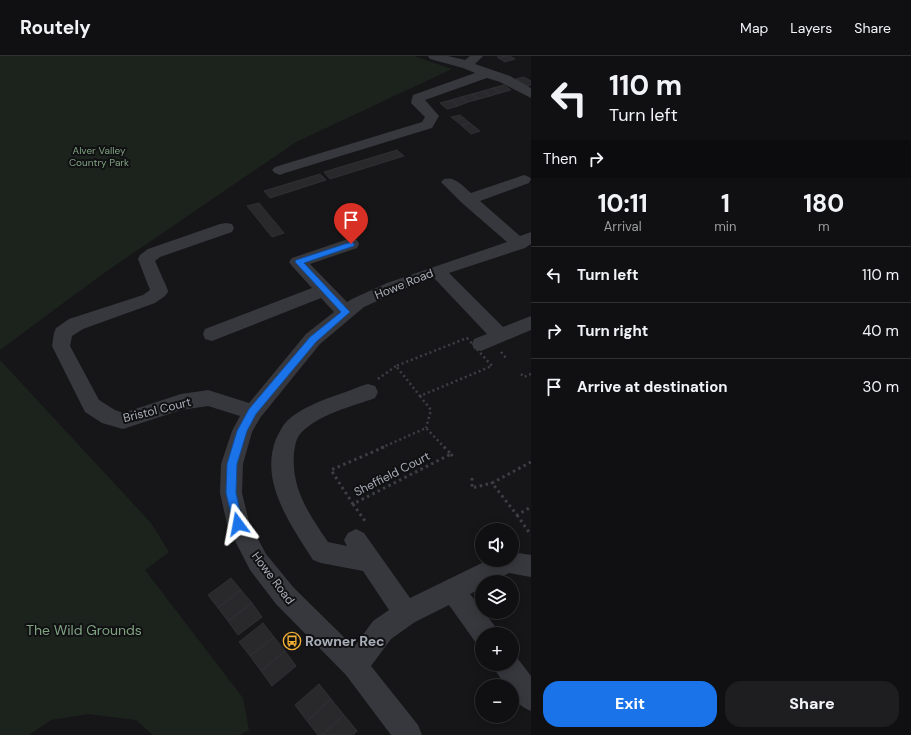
<!DOCTYPE html>
<meta charset="utf-8">
<style>
:root{--surface:#101012;--page:#1e1e20;--text:#f1f3f6;--muted:#9c9d9f;--line:#303032;--accent:#1a73e8}
body{margin:0;font-family:"DM Sans",sans-serif;background:var(--page);color:var(--text);height:100vh;display:flex;flex-direction:column;font-size:15px;white-space:nowrap}
*{box-sizing:border-box;margin:0}
p{font-size:13px;color:var(--muted)}
.icon{flex:none;width:22px;height:22px;fill:none;stroke:currentColor;stroke-width:2;stroke-linecap:round;stroke-linejoin:round}
.map{position:relative;flex:1;overflow:hidden}
.sheet{display:flex;flex-direction:column;background:var(--surface);width:380px}
.sheet>*{flex:none}
.top-card{background:#101012;color:var(--text);overflow:hidden}
.fabs{position:absolute;left:475px;top:467px;display:grid;gap:8px}
.fabs a{display:grid;place-items:center;width:44px;height:44px;border-radius:50%;background:var(--surface);box-shadow:0 2px 10px #0003,0 0 0 1px var(--line);font-size:20px}
.pin{position:absolute;display:grid;place-items:center;width:34px;height:34px;color:#fff;margin:-41px -17px;border-radius:50% 50% 50% 0;rotate:-45deg;box-shadow:0 0 4px #0007}
.pin .icon{rotate:45deg}
.me{position:absolute;width:44px;margin:-22px;rotate:347deg;stroke-linejoin:round;filter:drop-shadow(0 0 3px #0008)}
.turn{display:flex;align-items:center;gap:14px;height:84px;padding:0 12px;font-size:18px}
.turn .icon{width:52px;height:52px;stroke-width:2.5}
.turn b{display:block;font-size:28px;line-height:34px}
.then{display:flex;align-items:center;height:38px;padding:0 12px;background:#0003;gap:8px;font-size:15px}
.eta{display:flex;justify-content:space-evenly;align-items:center;height:68px;text-align:center}
.eta b{font-size:24px;font-weight:800;line-height:28px}
.cta{display:flex;gap:8px;margin-top:auto;padding:8px 12px}
.cta a{flex:1;height:46px;border-radius:16px;background:var(--accent);color:#fff;font-size:16px;font-weight:800;line-height:46px;text-align:center}
.cta a+a{background:var(--page);color:var(--text)}
ul{padding:0;list-style:none}
li{display:flex;align-items:center;gap:12px;height:56px;padding:0 12px;border-top:1px solid var(--line)}
li div{flex:1}
li b{display:block;font-size:15px}
li em{font-style:normal}
header{display:flex;align-items:center;gap:24px;box-sizing:border-box;height:56px;padding:0 20px;background:var(--surface);border-bottom:1px solid var(--line)}
header strong{font-size:19px}
nav{display:flex;gap:22px;margin-inline-start:auto;font-size:14px}
main{display:flex;flex:1;min-height:0}
.map>svg:first-child{display:block}
.green{fill:#1c231d}
.building{fill:#29292c;stroke:#303034}
.lines{fill:none;stroke-linecap:round;stroke-linejoin:round}
.path-far1{stroke:#3d3f44;stroke-width:2.5;stroke-dasharray:2 3;stroke-linecap:butt}
.path{stroke:#3d3f44;stroke-width:3;stroke-dasharray:2.5 3.5;stroke-linecap:butt}
.minor{fill:#37383d;fill-rule:evenodd}
.route{fill:#1a73e8;stroke:#114b97}
.labels{text-anchor:middle;dominant-baseline:central;stroke-width:4;stroke-linejoin:round;paint-order:stroke}
.far-park-label{font-size:10px;fill:#7fa381;stroke:#111113}
.street-label{font-size:12px;fill:#a8adb8;stroke:#111113}
.near-park-label{font-size:14px;fill:#7fa381;stroke:#111113}
.near-poi-label{font-size:14px;font-weight:bold;fill:#a8adb8;stroke:#111113;text-anchor:start}
</style>
<header>
<strong>Routely</strong>
<nav><a>Map</a><a>Layers</a><a>Share</a></nav>
</header>
<main>
<div class="map">
<svg width="531" height="679" viewBox="0 0 531 679">
<rect width="100%" height="100%" fill="#161618"/>
<!-- green -->
<path class="green" d="M0,0H414L452,13L296,86L104,217L0,294Z
M0,304L151,467L169,496L145,514L243,642L249,674L239,679H153L136,664L88,658L51,664L29,679H0Z"/>
<!-- building -->
<path class="building" d="M510,0L515,3L505,6L497,1Z
M524,21L531,25V29L527,30L516,23Z
M504,29L511,34L500,37L493,32Z
M493,32L500,37L490,40L483,35Z
M483,35L490,40L479,43L472,38Z
M472,38L479,43L468,46L461,41Z
M461,41L468,46L458,50L451,44Z
M451,44L458,50L447,53L440,47Z
M460,59L470,67L461,69L451,61Z
M470,67L480,75L471,78L461,69Z
M397,94L404,100L330,123L324,116Z
M320,118L326,124L270,142L264,135Z
M259,147L284,177L272,181L247,150Z
M231,522L241,534L218,552L208,539Z
M241,534L252,547L228,565L218,552Z
M252,547L262,561L238,579L228,565Z
M263,567L274,581L250,600L239,586Z
M274,581L285,595L261,615L250,600Z
M285,595L296,610L272,630L261,615Z
M319,628L331,643L307,665L295,649Z
M331,643L344,659L322,679H318L307,665Z
M344,659L357,675L353,679H322Z"/>
<g class="lines">
<!-- path-far1 -->
<path class="path-far1" d="M467,282L492,310L420,340L396,310Z
M501,296L506,302
M521,318L524,321L531,318
M378,323L396,310
M420,340L431,354L426,372
M381,392L426,372L445,392"/>
<!-- path -->
<path class="path" d="M384,391L331,414L353,448L451,398L444,391
M451,398L453,401
M531,406L492,427L517,459L531,451
M472,422V432L492,427
M353,448L365,465L364,467
M517,459L531,479"/>
<!-- minor -->
<path class="minor" d="M428,0H448L465,4L470,0H483L475,8L510,20L531,32V42L500,26L487,22L425,44L439,60L432,72L285,117L280,119L275,117L272,114L275,111L422,66L425,61L411,47L413,39L475,17L463,12L430,3Z
M524,119L529,121L531,123L529,127L480,145L520,180L531,176V188L525,192L449,217L503,271L531,260V274L481,295L474,293L472,288L474,283L487,278L434,222L399,235L364,251L320,288L260,362L252,376L243,408L242,437L249,466L266,498L294,532L354,591L373,565L389,554L363,515L321,507L313,504C291,469 259,426 276,383C279,377 282,370 287,365C306,347 337,340 361,330L368,328L375,330L378,336L375,342C351,351 319,358 301,377C296,382 295,390 294,397C291,433 309,458 328,486L347,490L344,484L348,477L356,473L364,477L410,542L488,504H512V496L531,499V521L509,517L493,526H482V532L470,538L482,553V556H484L494,569L498,578H482V589L476,587L449,549L415,566L391,583L371,610L418,669L422,679H391L346,619L276,548L250,514L230,475L227,468L220,437L221,408L232,375L240,360L208,350L181,354L123,373L102,367L85,356L52,290L54,277L56,272L69,263L143,239L150,234L138,203L140,199L148,193L220,168L226,167L232,168L234,172L232,176L160,201L155,205L167,232L168,236L165,240L155,247L83,273L72,280L70,290L99,344L115,354L123,357L181,338L208,334L249,347L306,278L334,256L321,242L212,285L205,283L203,278L205,273L312,232L292,210L289,206L292,202L345,184L351,183L357,184L359,188L357,192L310,208L347,246L352,243L387,227L507,186L462,147L441,126L444,123C455,120 463,130 471,137Z
M512,598L515,599L531,620V655C520,651 512,643 512,630H506L497,617L493,608H512Z"/>
</g>
<!-- route -->
<path class="route" d="M351,186L354,187V190L304,207L350,256L316,286L256,358L247,375L237,408L236,437L243,468L242,471L238,473L234,471L226,437L227,408L237,375L249,353L310,281L341,256L295,206L296,204Z"/>
<!-- icons -->
<defs>
<symbol id="bus-ring" viewBox="-11 -11 22 22"><circle r="9.5" fill="#111113" stroke="#f2b134" stroke-width="1.5"/><path d="M-5-6H5V4H4V6H2V4H-2V6H-4V4H-5ZM-3.5-4V0h7V-4ZM-3.5 1.2v1.5H-2V1.2ZM2 1.2v1.5H3.5V1.2Z" fill="#f2b134"/></symbol>
</defs>
<g fill-rule="evenodd">
<use href="#bus-ring" x="282" y="575" width="20" height="20"/>
</g>
<g class="labels">
<!-- far-park labels -->
<g class="far-park-label">
<text x="99" y="94">Alver Valley<tspan x="99" dy="12">Country Park</tspan></text>
</g>
<!-- street labels -->
<g class="street-label">
<text transform="translate(404 228) rotate(-22)">Howe Road</text>
<text transform="translate(157 354) rotate(-14)">Bristol Court</text>
<text transform="translate(392 418) rotate(-27)">Sheffield Court</text>
<text transform="translate(273 522) rotate(53)">Howe Road</text>
</g>
<!-- near-park labels -->
<g class="near-park-label">
<text x="84" y="574">The Wild Grounds</text>
</g>
<!-- near-poi labels -->
<g class="near-poi-label">
<text x="305" y="585">Rowner Rec</text>
</g>
</g>
</svg>
<div class="fabs">
<a><svg class="icon" aria-label="sound" viewBox="0 0 24 24"><path d="M4 9h4l5-4v14l-5-4H4zM17 9q2 3 0 6"/></svg></a>
<a><svg class="icon" aria-label="layers" viewBox="0 0 24 24"><path d="M12 4l9 5-9 5-9-5zM3 14l9 5 9-5"/></svg></a>
<a>+</a>
<a>−</a>
</div>
<div class="pin" style="left:351px;top:188px;background:#d93025"><svg class="icon" aria-label="arrive" viewBox="0 0 24 24"><path d="M6 21V4h12l-3 4 3 4H6"/></svg></div>
<svg class="me" style="left:238px;top:468px" viewBox="-20 -20 40 40"><path d="M0-17L14 15 0 8-14 15z" fill="#1a73e8" stroke="#fff" stroke-width="4"/></svg>
</div>
<section class="sheet">
<div class="top-card">
<div class="turn"><svg class="icon" aria-label="left" viewBox="0 0 24 24"><path d="M17 20v-9H6M10 6l-5 5 5 5"/></svg><div><b>110 m</b>Turn left</div></div>
<div class="then">Then<svg class="icon" aria-label="right" viewBox="0 0 24 24"><path d="M7 20v-9h11M14 6l5 5-5 5"/></svg></div>
</div>
<div class="eta">
<div><b>10:11</b><p>Arrival</p></div>
<div><b>1</b><p>min</p></div>
<div><b>180</b><p>m</p></div>
</div>
<ul>
<li><svg class="icon" aria-label="left" viewBox="0 0 24 24"><path d="M17 20v-9H6M10 6l-5 5 5 5"/></svg><div><b>Turn left</b></div><em>110 m</em></li>
<li><svg class="icon" aria-label="right" viewBox="0 0 24 24"><path d="M7 20v-9h11M14 6l5 5-5 5"/></svg><div><b>Turn right</b></div><em>40 m</em></li>
<li><svg class="icon" aria-label="arrive" viewBox="0 0 24 24"><path d="M6 21V4h12l-3 4 3 4H6"/></svg><div><b>Arrive at destination</b></div><em>30 m</em></li>
</ul>
<div class="cta"><a>Exit</a><a>Share</a></div>
</section>
</main>
